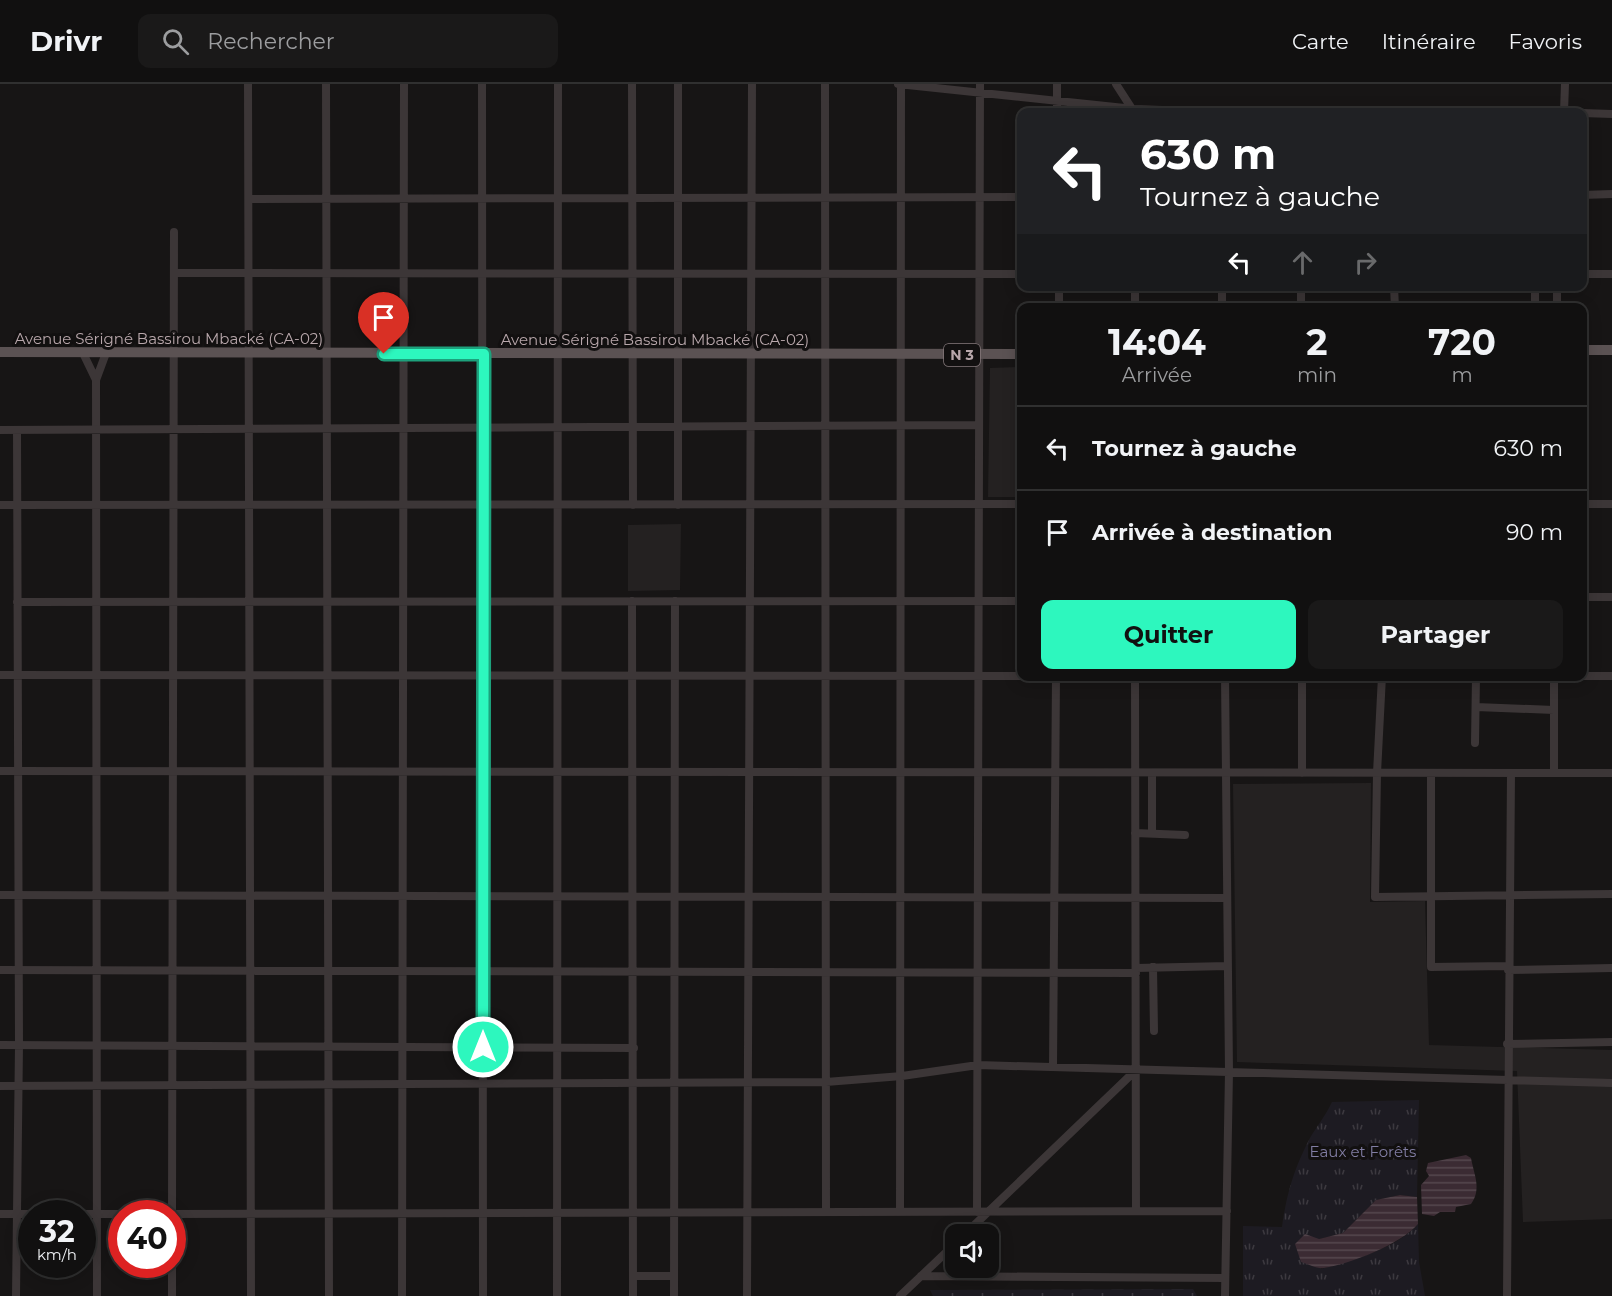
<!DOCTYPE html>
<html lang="fr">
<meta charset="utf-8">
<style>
:root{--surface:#111010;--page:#1a1919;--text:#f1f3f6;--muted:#9c9d9f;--line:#303030;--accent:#2df7be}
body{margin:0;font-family:Montserrat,sans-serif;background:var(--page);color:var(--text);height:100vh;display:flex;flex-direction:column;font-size:22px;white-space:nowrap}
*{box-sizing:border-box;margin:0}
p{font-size:20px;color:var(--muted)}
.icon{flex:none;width:33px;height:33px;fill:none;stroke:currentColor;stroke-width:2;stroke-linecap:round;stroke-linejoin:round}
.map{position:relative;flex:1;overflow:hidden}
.sheet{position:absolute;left:1017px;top:219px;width:570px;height:378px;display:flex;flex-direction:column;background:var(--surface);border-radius:12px;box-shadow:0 3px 15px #0003,0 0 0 2px var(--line)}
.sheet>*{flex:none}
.banner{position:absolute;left:1017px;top:24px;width:570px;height:183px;border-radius:12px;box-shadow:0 3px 15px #0003,0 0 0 2px var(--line);background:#202124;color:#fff;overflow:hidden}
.controls{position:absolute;left:945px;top:1140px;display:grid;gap:12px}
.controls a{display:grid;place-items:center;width:54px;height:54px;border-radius:12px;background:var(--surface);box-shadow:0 3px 15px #0003,0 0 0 2px var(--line);font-size:30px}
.speed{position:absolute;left:18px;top:1116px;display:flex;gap:12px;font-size:30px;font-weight:700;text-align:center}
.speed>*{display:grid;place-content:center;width:78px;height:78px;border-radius:50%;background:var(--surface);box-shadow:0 3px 15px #0003,0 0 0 2px var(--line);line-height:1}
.speed small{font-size:15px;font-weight:400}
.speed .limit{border:9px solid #d22;background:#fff;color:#111}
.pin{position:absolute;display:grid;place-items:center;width:51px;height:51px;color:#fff;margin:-62px -26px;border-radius:50% 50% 50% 0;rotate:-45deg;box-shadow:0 0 6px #0007}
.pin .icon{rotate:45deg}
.me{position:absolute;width:66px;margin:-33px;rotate:0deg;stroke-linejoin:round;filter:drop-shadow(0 0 4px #0008)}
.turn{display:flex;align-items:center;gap:21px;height:126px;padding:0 24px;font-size:27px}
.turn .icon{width:78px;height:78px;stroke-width:2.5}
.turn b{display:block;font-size:42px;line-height:51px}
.lanes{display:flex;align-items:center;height:57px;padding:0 24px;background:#0003;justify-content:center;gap:30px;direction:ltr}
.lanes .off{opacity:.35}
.eta{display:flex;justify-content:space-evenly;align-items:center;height:102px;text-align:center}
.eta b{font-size:36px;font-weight:700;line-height:42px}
.primary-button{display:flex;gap:12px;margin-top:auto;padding:12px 24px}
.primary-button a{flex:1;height:69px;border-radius:12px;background:var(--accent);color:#111;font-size:24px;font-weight:700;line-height:69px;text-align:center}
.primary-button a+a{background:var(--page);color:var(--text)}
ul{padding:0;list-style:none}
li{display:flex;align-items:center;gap:18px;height:84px;padding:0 24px;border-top:2px solid var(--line)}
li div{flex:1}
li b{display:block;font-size:22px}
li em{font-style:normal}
header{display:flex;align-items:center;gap:36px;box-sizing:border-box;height:84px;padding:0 30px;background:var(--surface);border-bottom:2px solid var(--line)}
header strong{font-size:28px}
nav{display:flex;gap:33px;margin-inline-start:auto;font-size:21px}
.search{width:420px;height:54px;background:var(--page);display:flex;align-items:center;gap:15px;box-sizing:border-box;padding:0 21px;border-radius:12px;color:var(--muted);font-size:22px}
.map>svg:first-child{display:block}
.built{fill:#242121}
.grass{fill:url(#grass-tufts)}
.wetland{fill:url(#wetland-marsh)}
.water{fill:url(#water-rules)}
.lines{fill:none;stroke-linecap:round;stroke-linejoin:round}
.minor{stroke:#3c3637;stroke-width:8}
.major{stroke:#5b5253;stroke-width:10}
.route-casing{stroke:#1da17c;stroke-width:15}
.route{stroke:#2df7be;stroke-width:10}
.labels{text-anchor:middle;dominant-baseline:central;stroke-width:6;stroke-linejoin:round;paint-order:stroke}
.shield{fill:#121010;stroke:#867a7c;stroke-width:1.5}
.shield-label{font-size:14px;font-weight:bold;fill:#b8a7ab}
.street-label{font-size:15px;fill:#b8a7ab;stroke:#121010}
.park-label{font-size:15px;fill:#817da3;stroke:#121010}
</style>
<header>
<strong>Drivr</strong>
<div class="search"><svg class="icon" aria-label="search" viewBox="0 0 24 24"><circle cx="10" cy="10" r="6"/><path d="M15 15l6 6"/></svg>Rechercher</div>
<nav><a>Carte</a><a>Itinéraire</a><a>Favoris</a></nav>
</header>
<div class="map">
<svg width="1612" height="1212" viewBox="0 0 1612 1212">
<defs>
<pattern id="grass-tufts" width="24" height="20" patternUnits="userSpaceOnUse" patternTransform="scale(1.5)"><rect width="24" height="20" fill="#1d1b22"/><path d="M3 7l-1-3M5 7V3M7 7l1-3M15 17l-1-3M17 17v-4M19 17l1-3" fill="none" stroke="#3c393f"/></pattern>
<pattern id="wetland-marsh" width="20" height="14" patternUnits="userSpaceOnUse" patternTransform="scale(1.5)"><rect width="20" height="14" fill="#1d1b22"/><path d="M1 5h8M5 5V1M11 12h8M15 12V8" fill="none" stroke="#3c393f"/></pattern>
<pattern id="water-rules" width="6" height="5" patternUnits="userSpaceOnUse" patternTransform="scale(1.5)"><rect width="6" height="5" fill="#3b2b33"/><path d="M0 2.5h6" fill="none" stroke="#55474e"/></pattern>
</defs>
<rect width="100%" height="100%" fill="#171515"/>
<!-- built -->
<path class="built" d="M1021,283V413H988L990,284Z
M681,440L680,506L628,507V441Z
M1371,699L1370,818L1425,817L1429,961L1612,966V1135L1523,1138L1517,987L1237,978L1233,700Z"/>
<!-- grass -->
<path class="grass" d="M1419,1016L1417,1113L1400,1111L1376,1116L1343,1149L1319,1155L1321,1185C1353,1175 1395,1166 1418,1140L1419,1178L1425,1212H1243V1142L1282,1143C1287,1108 1294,1085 1310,1054C1317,1042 1326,1031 1332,1018Z"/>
<!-- wetland -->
<path class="wetland" d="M1193,1205L1197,1212H933L930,1206Z"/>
<!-- water -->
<path class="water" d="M1466,1071L1471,1074C1474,1091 1482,1105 1471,1120L1456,1123L1455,1128H1440L1434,1132L1422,1130L1421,1101L1429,1092L1426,1087L1428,1079Z
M1400,1111L1417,1113L1418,1140C1401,1160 1350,1180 1324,1184C1317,1185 1308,1180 1301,1178L1295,1160L1305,1150L1319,1155L1343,1149L1376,1116Z"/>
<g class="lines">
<!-- minor -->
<path class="minor" d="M248,0L251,1212
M326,0L329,1212
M482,0L483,1212
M632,0L633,421
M825,0L826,1128
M898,0L1134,25L1220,28
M1057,0V28
M1116,0L1134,28
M1564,28L1565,0
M1582,29L1612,30
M1582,111L1612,110
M249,115L1022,113
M174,189L1022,190
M1582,190H1612
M1059,202V224
M1135,202V224
M1301,202V224
M1394,202L1395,224
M1535,202V224
M1222,224V202
M1557,224V202
M83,269L96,296
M0,346L979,341
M1582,420H1612
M0,421L1022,420
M678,421V0
M1582,513H1612
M632,517L633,1212
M17,518L1022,517
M0,591L1022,592
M1135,592L1136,1127
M1225,592L1229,988L1225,1212
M1302,592V689
M1382,592L1377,689L1375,813L1612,810
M1554,592V689
M1582,592H1612
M1476,623L1554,626
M1475,659L1476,592
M0,687L1612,689
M1431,689V883L1508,882
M1135,749L1185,751
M1152,749V689
M0,811L1227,814
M1153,883L1154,947
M1136,884L1228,882
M0,886L1136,889
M1508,886L1612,884
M1507,960L1612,958
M0,961L634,964
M1053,983L1056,592
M0,1002L826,998L902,992L978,981L1612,999
M900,1128L901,0
M977,1128L980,0
M0,1130H32
M82,1130H122
M172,1130L1227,1127
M172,1130L174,148
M965,1150L1136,986
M633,1192H674
M921,1192L1225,1194
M16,1212L19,961L17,346
M97,1212L96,296L106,269
M172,1212V1180
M402,1212L404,0
M557,1212L558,0
M674,1212L675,517
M747,1212L752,0
M900,1212L956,1159
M1507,1212L1511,689"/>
<!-- major -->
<path class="major" d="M1582,266H1612
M0,268L1022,270"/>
</g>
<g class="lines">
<defs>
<path id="route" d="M384,270H484L483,963"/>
</defs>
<!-- route casing -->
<use href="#route" class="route-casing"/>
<!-- route -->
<use href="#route" class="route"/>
</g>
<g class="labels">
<!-- shield labels -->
<rect class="shield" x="944" y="260" width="36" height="22" rx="4.5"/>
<g class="shield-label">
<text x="962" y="271">N 3</text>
</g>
<!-- street labels -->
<g class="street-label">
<text x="169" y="254">Avenue Sérigné Bassirou Mbacké (CA-02)</text>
<text x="655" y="255">Avenue Sérigné Bassirou Mbacké (CA-02)</text>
</g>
<!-- park labels -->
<g class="park-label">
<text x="1363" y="1067">Eaux et Forêts</text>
</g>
</g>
</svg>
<div class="controls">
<a><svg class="icon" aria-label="sound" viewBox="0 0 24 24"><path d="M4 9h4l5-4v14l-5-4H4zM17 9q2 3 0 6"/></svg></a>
</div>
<div class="speed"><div>32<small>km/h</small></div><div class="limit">40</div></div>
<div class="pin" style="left:384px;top:270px;background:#d93025"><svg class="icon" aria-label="arrive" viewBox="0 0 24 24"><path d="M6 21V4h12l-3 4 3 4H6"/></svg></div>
<svg class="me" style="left:483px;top:963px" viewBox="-20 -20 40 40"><circle r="17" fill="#2df7be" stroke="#fff" stroke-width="3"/><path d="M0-11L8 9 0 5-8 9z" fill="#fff"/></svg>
<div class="banner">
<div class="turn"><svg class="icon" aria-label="left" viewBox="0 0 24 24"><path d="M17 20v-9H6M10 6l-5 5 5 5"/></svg><div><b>630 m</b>Tournez à gauche</div></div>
<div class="lanes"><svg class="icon" aria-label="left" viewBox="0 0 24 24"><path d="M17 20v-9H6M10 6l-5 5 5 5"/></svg><svg class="icon off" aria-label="ahead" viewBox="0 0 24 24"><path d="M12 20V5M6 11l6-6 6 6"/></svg><svg class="icon off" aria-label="right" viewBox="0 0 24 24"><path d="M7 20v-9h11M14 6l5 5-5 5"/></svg></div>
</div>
<section class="sheet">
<div class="eta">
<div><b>14:04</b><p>Arrivée</p></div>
<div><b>2</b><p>min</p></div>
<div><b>720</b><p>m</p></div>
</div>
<ul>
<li><svg class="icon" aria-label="left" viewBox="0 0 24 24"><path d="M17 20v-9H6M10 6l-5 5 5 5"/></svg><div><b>Tournez à gauche</b></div><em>630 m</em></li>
<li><svg class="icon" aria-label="arrive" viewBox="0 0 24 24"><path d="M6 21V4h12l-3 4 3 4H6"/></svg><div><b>Arrivée à destination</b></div><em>90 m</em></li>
</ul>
<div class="primary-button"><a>Quitter</a><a>Partager</a></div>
</section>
</div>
